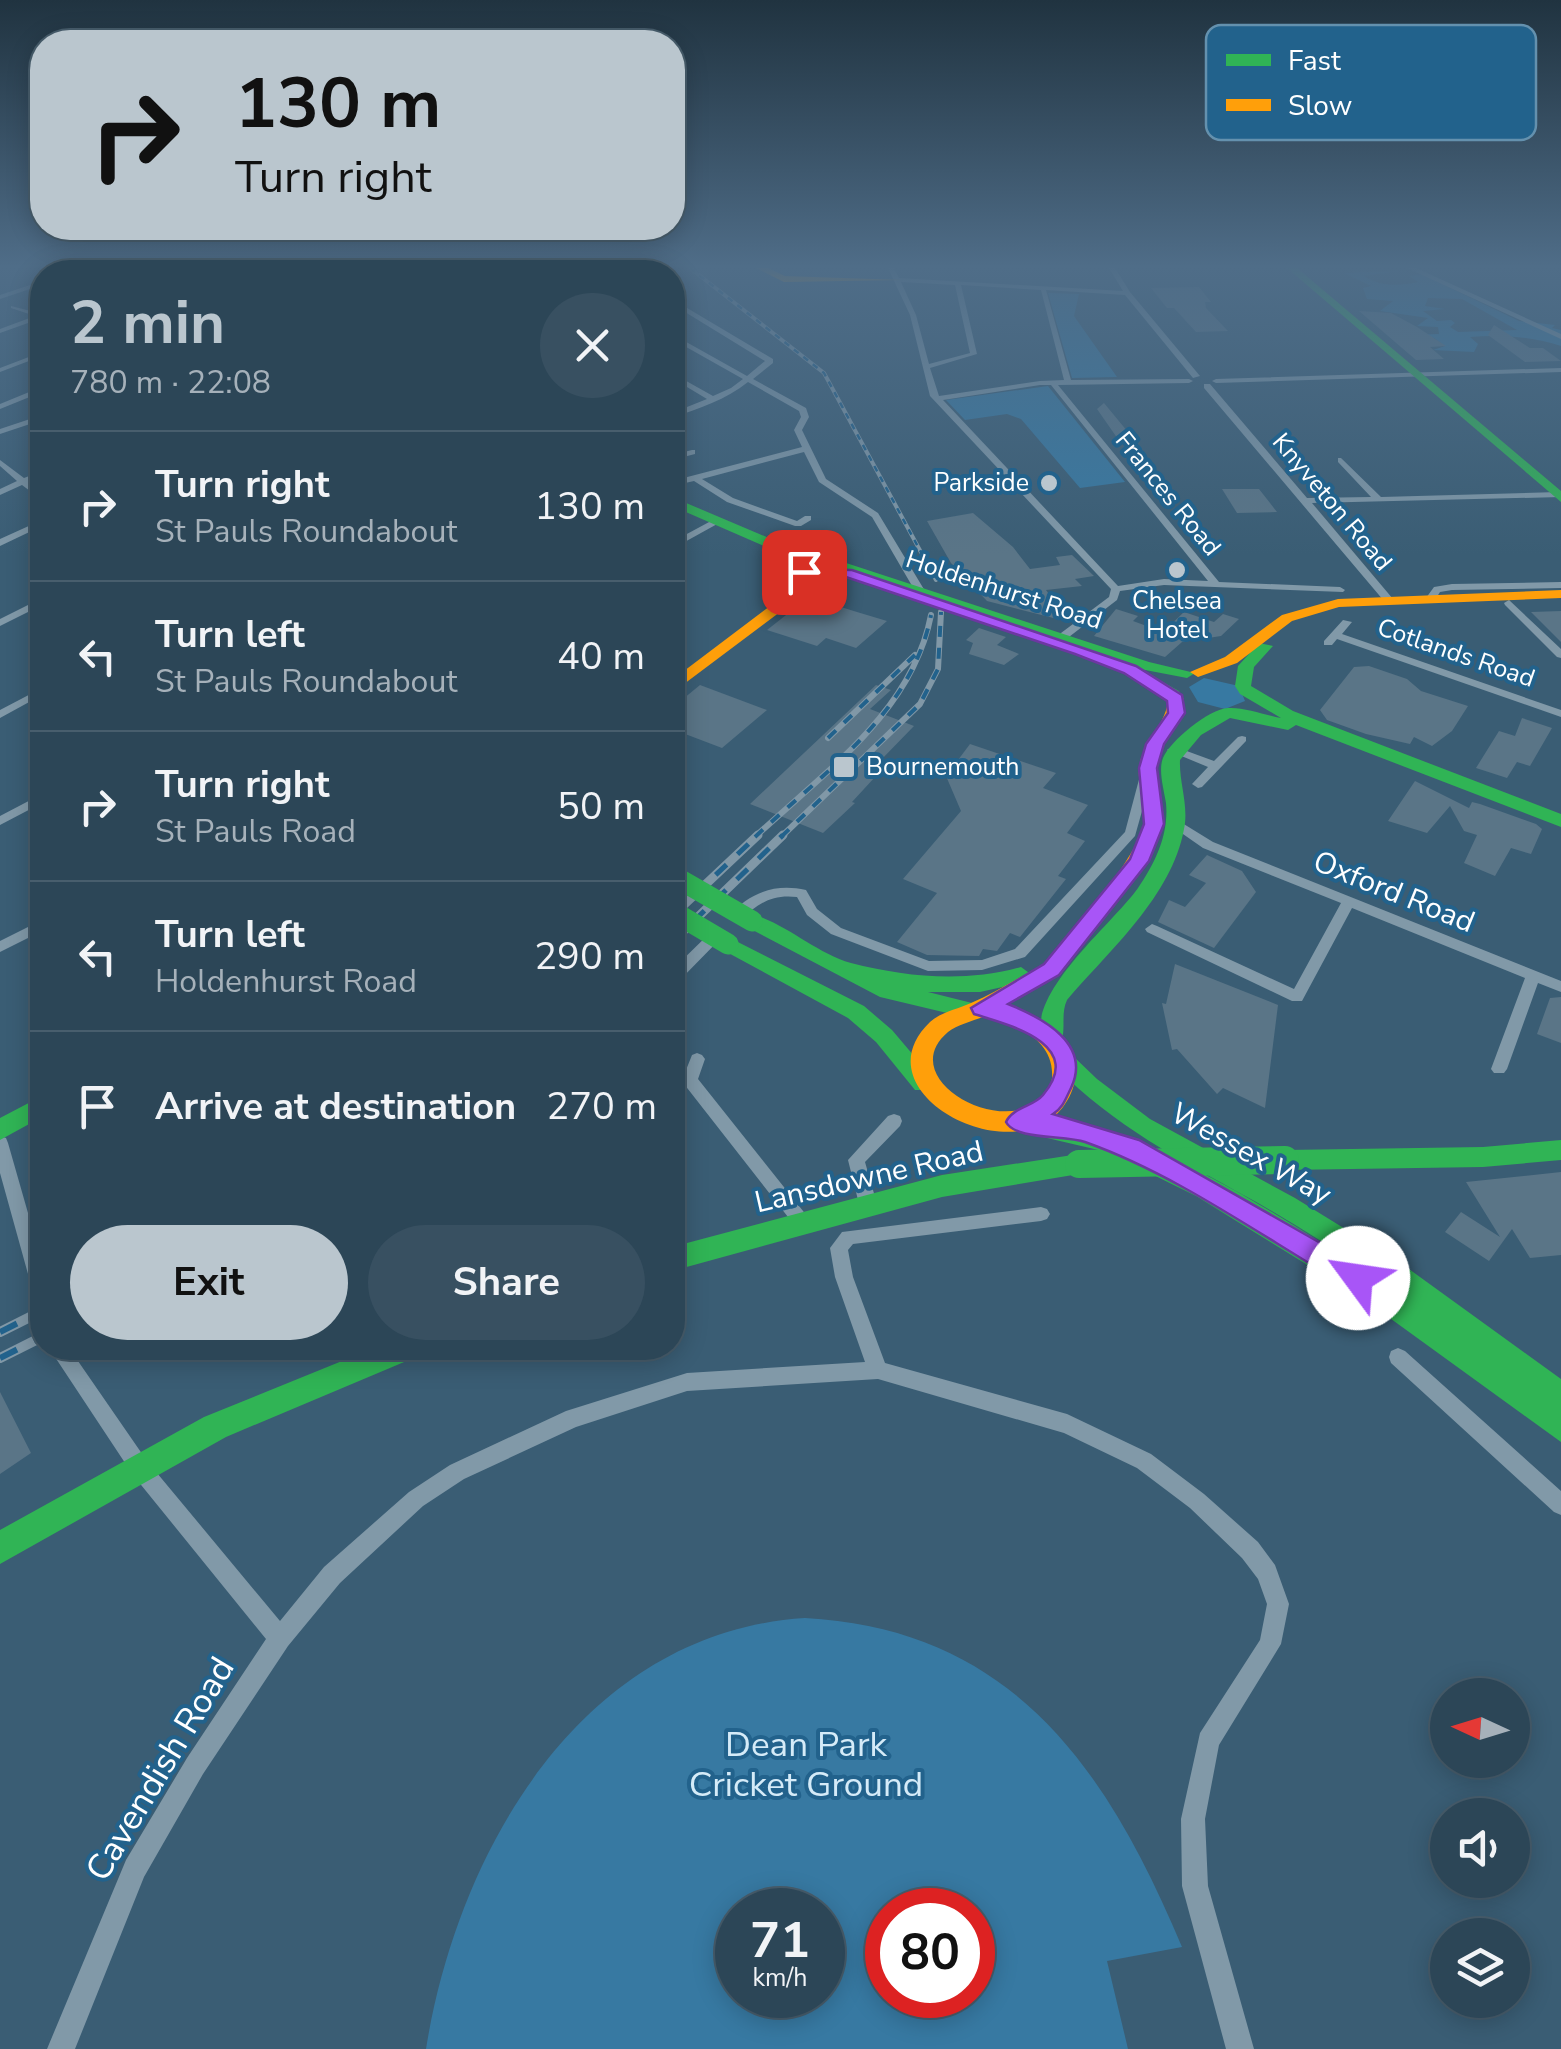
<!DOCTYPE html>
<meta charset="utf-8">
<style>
:root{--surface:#2c4657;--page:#385061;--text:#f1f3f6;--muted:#a6b1ba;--line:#485e6d;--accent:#bac6ce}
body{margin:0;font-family:"Nunito Sans",sans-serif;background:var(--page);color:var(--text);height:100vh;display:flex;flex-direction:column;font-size:38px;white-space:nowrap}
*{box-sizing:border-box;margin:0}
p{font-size:32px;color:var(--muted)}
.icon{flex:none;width:55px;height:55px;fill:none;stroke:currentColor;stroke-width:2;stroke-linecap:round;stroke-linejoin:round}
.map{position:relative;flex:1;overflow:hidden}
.details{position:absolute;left:30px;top:260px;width:655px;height:1100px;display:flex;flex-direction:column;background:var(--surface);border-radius:40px;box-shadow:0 5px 25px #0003,0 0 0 2px var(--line)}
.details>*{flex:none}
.top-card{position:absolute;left:30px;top:30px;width:655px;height:210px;border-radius:40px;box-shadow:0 5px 25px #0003,0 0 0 2px var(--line);background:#bac6ce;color:#111;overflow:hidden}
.needle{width:65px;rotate:274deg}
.fabs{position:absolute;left:1430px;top:1678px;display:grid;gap:20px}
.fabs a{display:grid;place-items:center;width:100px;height:100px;border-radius:50%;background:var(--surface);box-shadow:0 5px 25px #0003,0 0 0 2px var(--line);font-size:50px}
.speed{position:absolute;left:715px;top:1888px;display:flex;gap:20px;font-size:50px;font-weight:700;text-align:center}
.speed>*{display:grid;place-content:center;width:130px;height:130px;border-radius:50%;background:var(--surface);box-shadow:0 5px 25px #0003,0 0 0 2px var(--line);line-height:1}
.speed small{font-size:25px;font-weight:400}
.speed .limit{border:15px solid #d22;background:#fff;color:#111}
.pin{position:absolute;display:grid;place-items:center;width:85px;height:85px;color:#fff;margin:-42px;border-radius:20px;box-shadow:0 5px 15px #0006}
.me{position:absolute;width:110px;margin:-55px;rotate:301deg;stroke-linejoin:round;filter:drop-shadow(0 0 8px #0008)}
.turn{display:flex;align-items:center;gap:35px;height:210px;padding:0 40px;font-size:45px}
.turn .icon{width:130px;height:130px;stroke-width:2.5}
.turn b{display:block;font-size:70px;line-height:85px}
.round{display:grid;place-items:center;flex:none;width:105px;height:105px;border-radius:52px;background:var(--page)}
.summary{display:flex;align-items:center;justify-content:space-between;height:170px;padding:0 40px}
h1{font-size:60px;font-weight:700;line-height:75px;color:var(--accent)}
.cta{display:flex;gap:20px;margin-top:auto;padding:20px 40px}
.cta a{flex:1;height:115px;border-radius:60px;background:var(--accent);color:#111;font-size:40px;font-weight:700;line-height:115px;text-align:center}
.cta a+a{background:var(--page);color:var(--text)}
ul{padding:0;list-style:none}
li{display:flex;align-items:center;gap:30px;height:150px;padding:0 40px;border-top:2px solid var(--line)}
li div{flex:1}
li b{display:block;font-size:38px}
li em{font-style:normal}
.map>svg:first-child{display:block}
.green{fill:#3779a2;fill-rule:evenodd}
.building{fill:#5a7587}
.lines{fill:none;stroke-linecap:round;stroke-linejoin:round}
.street{fill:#8199a8;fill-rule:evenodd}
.fast{fill:#30b455;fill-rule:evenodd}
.slow{fill:#ff9f0a;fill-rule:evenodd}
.rail-far3-casing{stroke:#8198a7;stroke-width:4}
.rail-far2-casing{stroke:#8198a7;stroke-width:6}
.rail-far1-casing{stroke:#8198a7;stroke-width:9}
.rail-casing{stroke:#8198a7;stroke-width:10}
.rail-far3{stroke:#22628c;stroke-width:2.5;stroke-dasharray:6;stroke-linecap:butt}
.rail-far2{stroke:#22628c;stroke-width:4;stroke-dasharray:11;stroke-linecap:butt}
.rail-far1{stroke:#22628c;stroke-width:5;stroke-dasharray:15;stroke-linecap:butt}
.rail{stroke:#22628c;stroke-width:6;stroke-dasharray:19;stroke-linecap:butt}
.fast-bridge-far1{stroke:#30b455;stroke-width:21}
.fast-bridge{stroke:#30b455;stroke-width:28}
.route{fill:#a855f7;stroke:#6d37a1;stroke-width:2.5}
.poi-dot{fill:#bac6ce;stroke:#22628c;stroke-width:4}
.labels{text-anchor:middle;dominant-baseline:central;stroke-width:8;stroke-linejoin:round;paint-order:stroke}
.far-poi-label{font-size:25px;fill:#fff;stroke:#22628c;text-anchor:end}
.far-street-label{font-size:25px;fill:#fff;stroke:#22628c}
.street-label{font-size:30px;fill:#fff;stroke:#22628c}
.near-park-label{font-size:35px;fill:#d5ebf8;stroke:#22628c}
.near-street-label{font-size:35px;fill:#fff;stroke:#22628c}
.key{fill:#22628c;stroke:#6491ae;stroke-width:2.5}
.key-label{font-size:28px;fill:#fff}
</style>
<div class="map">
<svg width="1561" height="2049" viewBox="0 0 1561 2049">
<rect width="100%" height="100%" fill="#3a5d74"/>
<!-- green -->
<path class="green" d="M1398,271L1364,276C1380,287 1400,286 1418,282L1409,276L1421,274L1519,321L1555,325L1552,328L1561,330V346C1533,337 1501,334 1470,337L1478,344L1474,352L1433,350L1445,346L1434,338L1410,335L1439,334L1438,327L1417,326L1428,318L1380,311L1393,301L1367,299L1363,288L1371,286L1344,273ZM1428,298L1462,299L1517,330L1458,332L1450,327L1455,323L1451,320L1437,321L1423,311L1445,309L1425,306Z
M1048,293L1079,294L1074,316L1117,377L1072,378Z
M1048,386L1125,482L1080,488L1021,419L1007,414L965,420L946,400Z
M1204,678L1239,686L1245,701L1225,709L1198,702L1189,687Z
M805,1618C1014,1629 1108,1771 1182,1947L1107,1961L1128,2049H426C458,1849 583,1632 805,1618ZM738,1910H822V1995H738ZM888,1910H972V1995H888Z"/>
<!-- building -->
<path class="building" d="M1199,287L1211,302H1205L1206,308L1228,331L1196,332L1174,308H1167L1151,288Z
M1359,311L1391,313L1417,327L1446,346L1430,347L1444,359L1416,360Z
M1494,325L1530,348H1543L1561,361L1525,362L1488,335Z
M1104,403L1123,426L1136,442H1120L1097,409Z
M1222,489H1259L1277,512L1237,513Z
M973,513L1013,547L1030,569L1060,565L1056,557L1072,555L1094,576L1075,579L1082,586L1046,590L1069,622L987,601L951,563L927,521Z
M809,597L857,612L887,621L856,648L826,638L817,646L767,630Z
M1116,609L1138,616L1133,621L1163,632L1184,612L1214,622L1223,614L1239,619L1221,636L1182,642L1165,657L1094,636Z
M1561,611V642L1531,612Z
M979,628L1006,637L997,645L1019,654L1004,665L969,654L973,643L966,640Z
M1369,666L1407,679L1421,691L1468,706L1452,731L1432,746L1414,737L1410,744L1366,734L1327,720L1320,710L1354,667Z
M700,685L767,710L722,748L672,729V708Z
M876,685L891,690L870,709L914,726L880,761L887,764L852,802L855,803L823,833L750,804Z
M1522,718L1552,728L1530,766L1517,762L1507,778L1476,768L1499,731L1515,736Z
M970,744L1056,773L1043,788L1088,805L1067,833L1085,841L1058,876L1066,879L1020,937L1010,933L997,951L983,949L979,956L927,955L897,942L937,893L903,879L961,811L946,776Z
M1415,781L1469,808L1472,802L1480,804L1536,824L1542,829L1531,854L1511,848L1495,876L1464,863L1477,835L1464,831L1450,806L1427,833L1388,821Z
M1207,855L1242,871L1256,892L1214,948L1158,922L1169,900L1185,907L1206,883L1189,875Z
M1175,964L1278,1005L1265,1108L1223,1088L1217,1094L1177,1049L1172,1050L1162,1003L1166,1004Z
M1561,997V1043L1537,1034L1550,998Z
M1561,1172V1255L1530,1258L1512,1229L1489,1261L1445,1232L1461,1212L1500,1237L1466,1182Z
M0,1392L31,1453L0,1474Z"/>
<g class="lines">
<!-- street -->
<path class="street" d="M80,268H90L79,272H72Z
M173,268H183L172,272H165Z
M490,268H498L504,272H497Z
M566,268H573L577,272H571Z
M633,268H640L643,272H637Z
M888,268H894L899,278L1123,291L1109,268H1115L1130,292L1200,376L1193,378L1125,295L1046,290L1071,380L1189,379L1193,381L1189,383L1058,385L1219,582L1340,587L1345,590L1343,592L1164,585L1120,591L1117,600L1065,640H1057V636L1109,597L1111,589L930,396L910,315ZM901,282L955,285L970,353L929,364L916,315ZM961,285L1041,290L1064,380L1040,381L939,396L930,368L977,354ZM1040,385H1051L1208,581L1164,579L1118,586L943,400Z
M1407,268H1416L1561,334V339Z
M42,281V285L0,299V295Z
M672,299L773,359V363L753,379L806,408L809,417L802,430L826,479L878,513L925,591L923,593L915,591L872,517L819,482L804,452L702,479L733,498L797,521L805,516H811V520L801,526H795L727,502L694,481L672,486V481L802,447L794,430L801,417L799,411L748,382C726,400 699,408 672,418V413L707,399L672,378V373L713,396L731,388L743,379L672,339V334L747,376L765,361L672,304Z
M11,306L42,314V318L0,333V329L35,316L11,308Z
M42,352V356L0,372V368Z
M1561,368V372L1216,383L1212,381L1216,379Z
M1204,384H1210L1307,498L1371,497L1338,462V458H1341L1381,497L1558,492L1561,493V497L1312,503L1393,599L1384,601L1204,388Z
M39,388H42V392L0,409V404Z
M39,416H42V420L0,434V429Z
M692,450H695V454L672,460V455Z
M0,460L24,478L42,471V476L29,482L42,494V500L22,485L0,495V489L17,481L0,466Z
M42,520V526L0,546V539Z
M711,521L719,523L672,549V542Z
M1561,582V588L1452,590L1440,592L1435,600L1426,598L1434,587L1452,584Z
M42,598V605L0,626V619Z
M1509,600L1561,649V658L1557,657L1505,605L1504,603Z
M1343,620L1352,622L1342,634L1561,710V717L1337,639L1332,645H1324V641Z
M42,688V695L0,718V710Z
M1242,736L1246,737V741L1202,787L1198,788L1192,784L1208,767L1167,750L1173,746L1214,761L1238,737Z
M1147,768L1153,772L1135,836L1025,957L982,970L928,971L831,934L807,915L797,897C771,894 758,904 740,920L735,922L728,917C749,893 774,883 806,890L817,909L841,928L929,961L982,960L1015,949L1125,832L1141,772Z
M42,794V803L0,825V816Z
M1174,818L1213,842L1561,981V992L1538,983L1507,1069L1504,1073H1494L1491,1069L1525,978L1352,908L1302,1001H1292L1147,932L1145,929L1152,924L1157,926L1294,989L1341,903L1203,848L1170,825L1168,822Z
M42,920V931L0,952V941Z
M719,927L726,932L724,935L677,983L672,984V970L714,929Z
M697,1053L702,1055L705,1059L698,1079L807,1216L810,1221L807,1226L801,1229L795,1226L684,1084L682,1080L692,1055Z
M894,1114L900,1116L902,1121L900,1126L865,1162L877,1204L874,1209L868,1211L862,1209L859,1204L848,1160L888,1116Z
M0,1136L6,1138L8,1143L42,1262V1300L36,1298L33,1292L0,1173Z
M1041,1207L1047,1209L1050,1214L1047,1219L1041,1221L853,1244L848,1250L853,1277L885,1363L1067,1414L1151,1454L1204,1494L1258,1542L1275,1565L1289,1604L1281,1644L1219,1745L1205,1819L1208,1886L1254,2049H1226L1182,1886L1181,1819L1200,1733L1260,1640L1267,1604L1258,1579L1242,1558L1190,1508L1137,1468L1064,1433L878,1379L687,1391L576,1427L464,1479L423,1506L340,1583L288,1646L203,1774L144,1877L75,2049H47L126,1860L187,1758L266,1639L133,1475L49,1348H69L147,1461L280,1621L324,1567L409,1492L450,1465L566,1411L687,1373L865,1362L835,1277L830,1248L842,1232Z
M1398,1348L1405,1351L1561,1491V1515L1554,1512L1391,1363L1389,1357L1391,1351Z"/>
<!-- fast -->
<path class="fast" d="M202,268H212L216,272H206Z
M244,268H254L257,272H247Z
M364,268H375L379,272H369Z
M1287,268H1297L1561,491V502Z
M672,497L795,549L803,559L840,561L1149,662L1195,673L1187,678L1140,669L1179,691L1181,695L1173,700L1122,672L1120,669L1126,665L834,568H814L813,572L789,577L775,569L788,559L785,555L672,506Z
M1259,643L1273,646L1254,667L1251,686L1293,711L1561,814V827L1296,725L1288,730L1230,718L1201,735L1180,760C1179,783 1189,806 1184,829C1172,896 1109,951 1067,1000C1060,1015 1067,1031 1060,1044H1044C1021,997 1111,926 1138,888C1155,863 1169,835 1166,803C1164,790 1158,770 1163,758C1170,741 1209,709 1228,708C1244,707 1265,715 1281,718L1240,694L1235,686L1238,666Z
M752,914C787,924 816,953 851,963C906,977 964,983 1021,967L1032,975L1029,981L980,992H928L976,1004L979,1010L968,1018L880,997L745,926L742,921L745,916Z
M728,937L864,1006L892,1030L931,1076L935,1083L931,1090H915L876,1042L848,1018L721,949L717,944Z
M1065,1053L1073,1056L1097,1079L1150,1119L1295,1198L1402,1264L1561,1379V1442L1369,1303L1196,1196L1107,1152L1009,1129L1006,1122L1009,1115L1018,1112C1155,1130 1274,1212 1387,1285C1343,1254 1297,1225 1249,1198C1180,1160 1113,1125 1057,1068L1053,1062L1057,1056Z
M42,1096V1117L0,1140V1118Z
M1561,1140V1160L1483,1167L1285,1170L1276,1167L1273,1160L1276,1153L1285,1150L1483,1147Z
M1079,1154L1088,1157L1091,1164L1088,1171L1079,1174L942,1197L672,1271V1247L942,1175Z
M374,1348H420L416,1357L226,1437L0,1564V1530L204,1417Z"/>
<!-- slow -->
<path class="slow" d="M756,268H768L785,276L903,280L784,282Z
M797,570L809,573L804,588L788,606L672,693V680L778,600L790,587Z
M1561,590V598L1339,607L1292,621L1237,663L1198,677L1190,672L1225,657L1282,615L1338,599Z
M1176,694L1184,699V713L1164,744L1157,768L1163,824L1149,861L1060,975L1006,1005C1037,1014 1062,1029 1073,1061C1078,1076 1074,1091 1065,1104C1019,1176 855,1094 930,1022C941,1012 958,1009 971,1003C988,996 1003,987 1019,978C1027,974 1038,970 1045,963C1070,941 1134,859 1143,828C1149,809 1137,787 1139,768C1142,741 1167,725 1168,699ZM983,1017C1014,1023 1055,1039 1052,1078C1051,1089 1046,1097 1036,1103C992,1133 896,1076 948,1032C957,1025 972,1021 983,1017Z"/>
<defs>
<path id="rail-far3" d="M690,268L824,373L936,580"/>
<path id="rail-far2" d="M828,738L915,655
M755,837C824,772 912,713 931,615
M781,837L920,704L938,669L941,612"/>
<path id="rail-far1" d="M672,916L758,835
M672,942L783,835"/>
<path id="rail" d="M0,1332L42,1311
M0,1358L42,1337"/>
</defs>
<!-- rail-far3 casing -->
<use href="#rail-far3" class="rail-far3-casing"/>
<!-- rail-far2 casing -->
<use href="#rail-far2" class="rail-far2-casing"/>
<!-- rail-far1 casing -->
<use href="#rail-far1" class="rail-far1-casing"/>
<!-- rail casing -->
<use href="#rail" class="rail-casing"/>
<!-- rail-far3 -->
<use href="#rail-far3" class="rail-far3"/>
<!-- rail-far2 -->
<use href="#rail-far2" class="rail-far2"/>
<!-- rail-far1 -->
<use href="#rail-far1" class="rail-far1"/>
<!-- rail -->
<use href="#rail" class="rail"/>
<!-- fast-bridge-far1 -->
<path class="fast-bridge-far1" d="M672,875L752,921
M672,911L728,944"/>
<!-- fast-bridge -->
<path class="fast-bridge" d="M1079,1164L1285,1160"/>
</g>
<!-- sky -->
<linearGradient id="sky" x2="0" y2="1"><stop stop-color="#203340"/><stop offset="0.48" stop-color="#4f6d88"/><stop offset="1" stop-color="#4f6d88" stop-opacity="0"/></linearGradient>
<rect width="1561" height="555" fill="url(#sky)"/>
<!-- route -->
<path class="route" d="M799,569L852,570L1136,666L1182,695L1185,713L1164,744L1157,768L1164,824L1149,861L1059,975L1008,1004C1043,1018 1092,1044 1071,1088C1066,1098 1063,1108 1053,1114L1139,1140L1368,1270L1372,1278L1368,1287L1358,1291L1349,1287C1264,1238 1178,1175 1085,1142C1065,1135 1015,1140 1006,1122C1013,1107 1033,1107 1043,1095C1087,1043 1005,1024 974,1014L971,1008L1044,964L1130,859L1144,824L1139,768L1146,744L1168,713L1167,701L1124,673L1075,654L846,577L799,575Z"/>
<!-- markers -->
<g class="poi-dot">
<circle cx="1049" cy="483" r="10"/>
<circle cx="1177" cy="570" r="10"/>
<rect x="832" y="755" width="24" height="24" rx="5"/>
</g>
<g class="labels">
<!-- far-poi labels -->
<g class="far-poi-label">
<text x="1029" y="483">Parkside</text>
<text x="1177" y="601" text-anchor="middle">Chelsea<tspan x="1177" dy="29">Hotel</tspan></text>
<text x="866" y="767" text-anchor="start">Bournemouth</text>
</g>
<!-- far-street labels -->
<g class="far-street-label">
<text transform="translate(1168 494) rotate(51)">Frances Road</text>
<text transform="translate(1332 502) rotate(50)">Knyveton Road</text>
<text transform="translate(1004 590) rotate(18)">Holdenhurst Road</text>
<text transform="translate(1456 653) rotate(19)">Cotlands Road</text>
</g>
<!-- street labels -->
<g class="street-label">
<text transform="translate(1394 892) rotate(22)">Oxford Road</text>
<text transform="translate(1251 1154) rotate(29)">Wessex Way</text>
<text transform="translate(869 1177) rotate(-13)">Lansdowne Road</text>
</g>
<!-- near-park labels -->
<g class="near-park-label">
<text x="806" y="1744">Dean Park<tspan x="806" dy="40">Cricket Ground</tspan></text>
</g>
<!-- near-street labels -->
<g class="near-street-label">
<text transform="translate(160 1769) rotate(-59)">Cavendish Road</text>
</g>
</g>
<!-- legend -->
<rect x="1206" y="25" width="330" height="115" rx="15" class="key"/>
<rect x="1226" y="54" width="45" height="12" fill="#30b455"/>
<rect x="1226" y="99" width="45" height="12" fill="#ff9f0a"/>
<g class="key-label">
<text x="1288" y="70">Fast</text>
<text x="1288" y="115">Slow</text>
</g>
</svg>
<div class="fabs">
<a><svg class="needle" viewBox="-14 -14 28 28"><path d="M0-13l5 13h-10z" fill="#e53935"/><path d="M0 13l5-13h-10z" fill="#a6b1ba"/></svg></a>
<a><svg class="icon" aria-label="sound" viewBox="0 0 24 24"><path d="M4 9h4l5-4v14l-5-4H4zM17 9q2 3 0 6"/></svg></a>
<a><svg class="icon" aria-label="layers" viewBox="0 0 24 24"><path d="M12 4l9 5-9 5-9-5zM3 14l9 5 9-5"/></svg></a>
</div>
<div class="speed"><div>71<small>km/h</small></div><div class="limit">80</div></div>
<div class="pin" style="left:804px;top:572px;background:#d93025"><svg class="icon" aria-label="arrive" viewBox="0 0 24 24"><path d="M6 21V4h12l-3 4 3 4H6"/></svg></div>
<svg class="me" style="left:1358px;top:1278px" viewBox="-20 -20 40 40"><circle r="19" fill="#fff"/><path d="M0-13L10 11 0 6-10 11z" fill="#a855f7"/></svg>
<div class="top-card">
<div class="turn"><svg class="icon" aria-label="right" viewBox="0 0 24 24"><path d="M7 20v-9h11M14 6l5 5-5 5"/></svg><div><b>130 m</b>Turn right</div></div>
</div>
<section class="details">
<div class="summary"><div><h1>2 min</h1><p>780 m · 22:08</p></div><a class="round"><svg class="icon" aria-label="close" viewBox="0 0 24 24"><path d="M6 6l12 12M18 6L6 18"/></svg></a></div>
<ul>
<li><svg class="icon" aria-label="right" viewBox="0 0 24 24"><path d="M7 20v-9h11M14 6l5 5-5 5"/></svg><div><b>Turn right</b><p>St Pauls Roundabout</p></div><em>130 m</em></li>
<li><svg class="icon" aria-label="left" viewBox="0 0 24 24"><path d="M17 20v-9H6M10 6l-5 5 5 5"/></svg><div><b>Turn left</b><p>St Pauls Roundabout</p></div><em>40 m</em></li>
<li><svg class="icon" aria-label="right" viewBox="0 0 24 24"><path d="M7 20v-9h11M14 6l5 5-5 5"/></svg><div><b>Turn right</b><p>St Pauls Road</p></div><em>50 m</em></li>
<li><svg class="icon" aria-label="left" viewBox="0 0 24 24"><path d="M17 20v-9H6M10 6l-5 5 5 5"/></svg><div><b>Turn left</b><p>Holdenhurst Road</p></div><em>290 m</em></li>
<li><svg class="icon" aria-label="arrive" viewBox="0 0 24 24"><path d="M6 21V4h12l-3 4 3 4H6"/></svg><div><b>Arrive at destination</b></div><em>270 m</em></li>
</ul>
<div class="cta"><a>Exit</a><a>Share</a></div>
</section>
</div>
